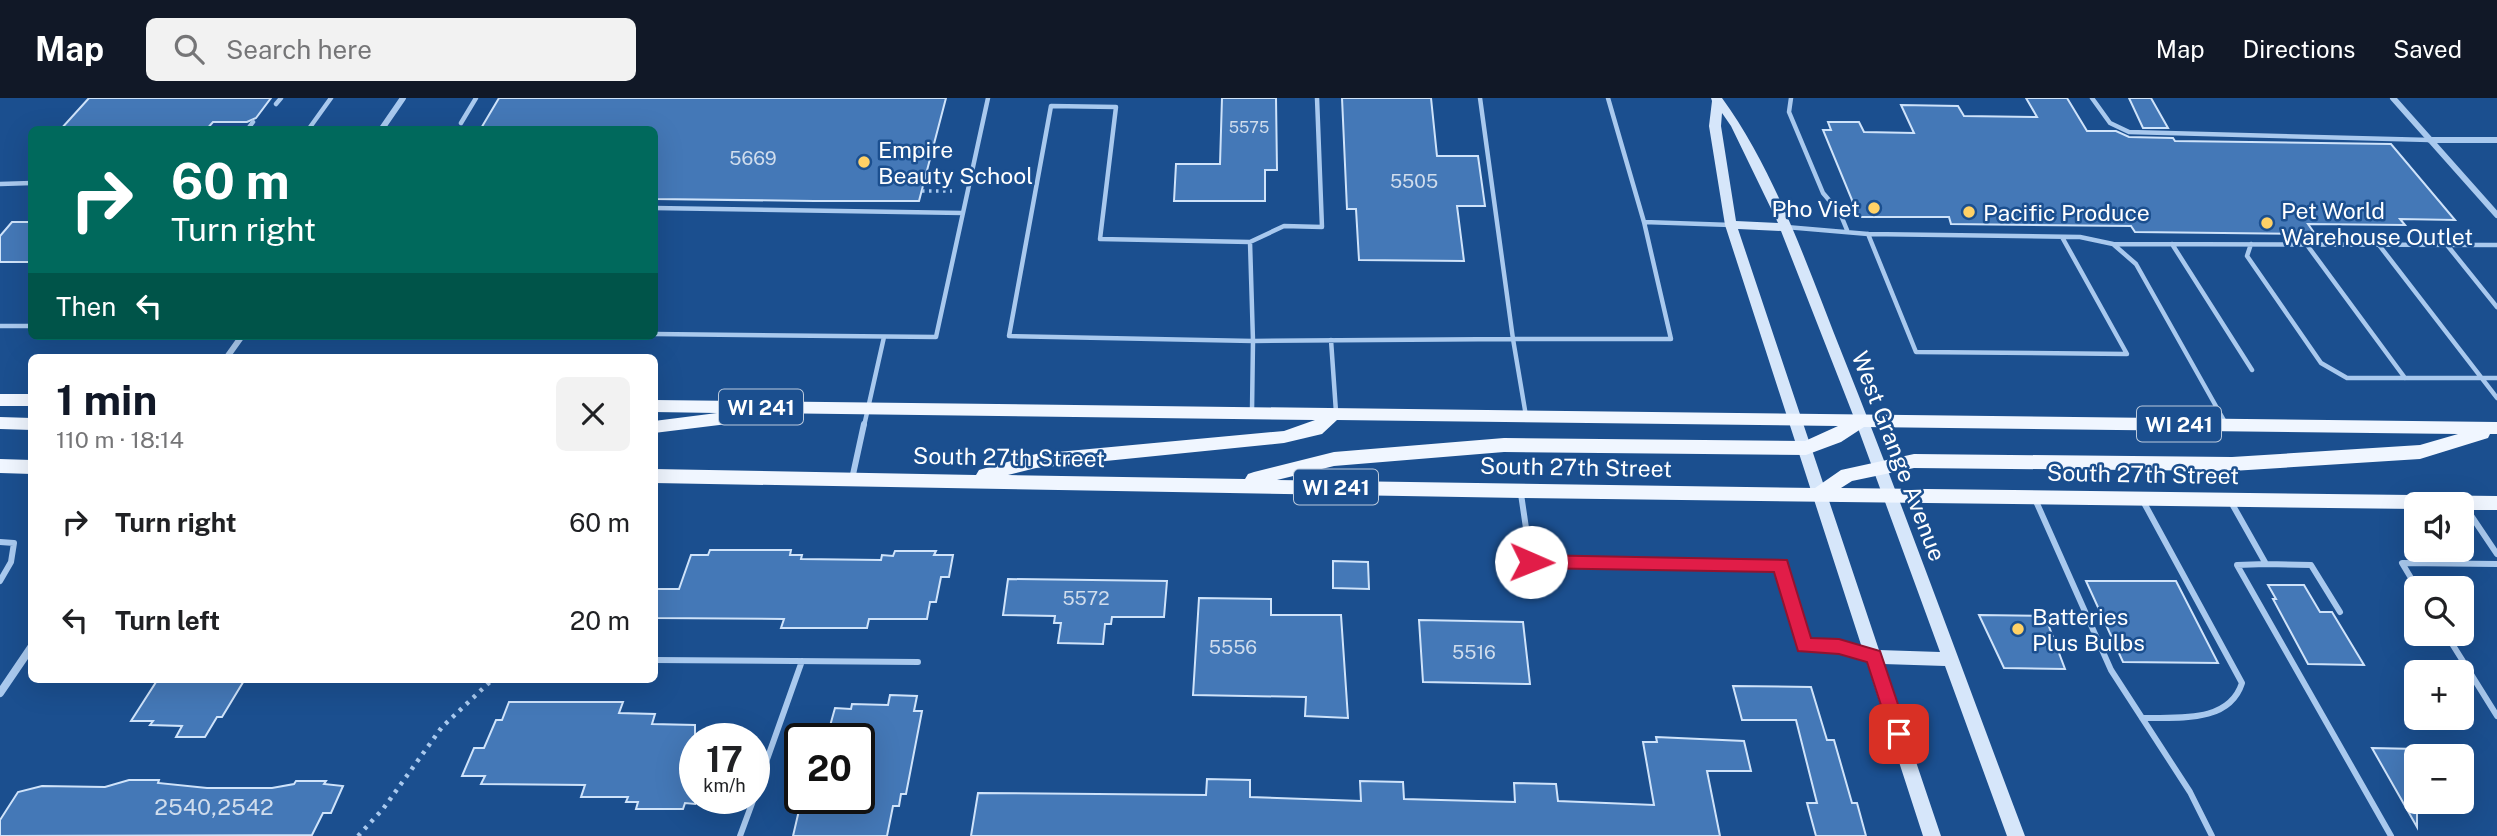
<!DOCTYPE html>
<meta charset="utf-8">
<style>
:root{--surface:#fff;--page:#f2f2f2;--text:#202124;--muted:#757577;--accent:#111827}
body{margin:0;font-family:"Public Sans",sans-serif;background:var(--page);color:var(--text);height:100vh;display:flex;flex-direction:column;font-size:26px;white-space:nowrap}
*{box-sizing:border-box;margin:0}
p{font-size:23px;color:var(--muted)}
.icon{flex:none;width:38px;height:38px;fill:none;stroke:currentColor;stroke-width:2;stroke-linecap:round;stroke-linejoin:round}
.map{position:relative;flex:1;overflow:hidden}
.sheet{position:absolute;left:28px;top:256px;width:630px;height:329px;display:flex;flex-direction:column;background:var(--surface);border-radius:10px;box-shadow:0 7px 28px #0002}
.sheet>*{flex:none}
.top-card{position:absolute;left:28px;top:28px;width:630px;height:214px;border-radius:10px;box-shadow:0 7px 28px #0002;background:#00695c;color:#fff;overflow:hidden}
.controls{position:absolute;left:2404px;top:394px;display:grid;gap:14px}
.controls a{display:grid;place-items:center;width:70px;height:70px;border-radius:10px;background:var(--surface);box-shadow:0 7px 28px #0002;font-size:35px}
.speed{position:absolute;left:679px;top:625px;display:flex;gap:14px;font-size:35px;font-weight:700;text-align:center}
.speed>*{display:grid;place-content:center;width:91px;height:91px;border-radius:50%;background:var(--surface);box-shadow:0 7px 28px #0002;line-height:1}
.speed small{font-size:18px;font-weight:400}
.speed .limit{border:4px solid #111;border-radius:10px;background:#fff;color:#111}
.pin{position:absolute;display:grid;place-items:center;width:60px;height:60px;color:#fff;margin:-30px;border-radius:14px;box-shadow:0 4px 10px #0006}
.me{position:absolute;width:77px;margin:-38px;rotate:91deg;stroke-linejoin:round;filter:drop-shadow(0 0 5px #0008)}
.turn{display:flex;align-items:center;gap:24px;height:147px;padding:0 28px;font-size:32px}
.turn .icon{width:91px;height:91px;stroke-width:2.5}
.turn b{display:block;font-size:49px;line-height:60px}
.then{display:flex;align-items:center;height:66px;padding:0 28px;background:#0003;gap:14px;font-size:26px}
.round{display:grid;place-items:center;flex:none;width:74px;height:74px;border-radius:10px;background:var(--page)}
.overview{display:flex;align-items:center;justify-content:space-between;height:119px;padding:0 28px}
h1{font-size:42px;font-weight:700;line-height:52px;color:var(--accent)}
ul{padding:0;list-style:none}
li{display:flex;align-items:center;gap:21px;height:98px;padding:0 28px}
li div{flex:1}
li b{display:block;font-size:26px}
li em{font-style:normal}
header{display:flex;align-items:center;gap:42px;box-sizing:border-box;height:98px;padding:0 35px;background:var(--accent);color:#fff}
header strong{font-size:33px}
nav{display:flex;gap:38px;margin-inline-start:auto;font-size:24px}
.search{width:490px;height:63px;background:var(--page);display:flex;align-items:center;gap:18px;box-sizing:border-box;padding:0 24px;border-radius:10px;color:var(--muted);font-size:26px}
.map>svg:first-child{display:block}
.building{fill:#4478b7;stroke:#cfe3fa;stroke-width:2}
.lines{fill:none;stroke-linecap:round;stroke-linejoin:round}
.path-far1{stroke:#a9c9ee;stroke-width:3.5;stroke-dasharray:2.5 4.5;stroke-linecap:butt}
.path{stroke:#a9c9ee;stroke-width:4.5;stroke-dasharray:3.5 6;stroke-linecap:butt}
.lane-far1{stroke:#a9c9ee;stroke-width:4.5}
.lane{stroke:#a9c9ee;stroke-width:6}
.street-far1{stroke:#a9c9ee;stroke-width:6}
.street{stroke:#a9c9ee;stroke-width:8}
.secondary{fill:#d6e6fa;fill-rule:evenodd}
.primary{fill:#f0f6ff;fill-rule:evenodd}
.route{fill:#e11d48;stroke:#92132f;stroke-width:2}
.poi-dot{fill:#ffd166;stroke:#1b4f8f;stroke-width:2.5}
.labels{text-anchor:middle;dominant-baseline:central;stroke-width:5;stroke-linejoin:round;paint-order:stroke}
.far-number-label{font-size:16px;fill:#d0dded}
.number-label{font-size:19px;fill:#d0dded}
.shield{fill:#1b4f8f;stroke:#bbcadd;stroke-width:2}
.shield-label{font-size:21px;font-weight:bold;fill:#fff}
.poi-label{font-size:23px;fill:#fff;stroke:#1b4f8f;text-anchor:start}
.street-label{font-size:23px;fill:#fff;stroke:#1b4f8f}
.near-number-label{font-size:23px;fill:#d0dded}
</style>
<header>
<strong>Map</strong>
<div class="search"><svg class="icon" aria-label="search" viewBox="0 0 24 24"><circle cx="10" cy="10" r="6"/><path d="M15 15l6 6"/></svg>Search here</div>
<nav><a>Map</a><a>Directions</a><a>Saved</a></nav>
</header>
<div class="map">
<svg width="2497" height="738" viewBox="0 0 2497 738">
<rect width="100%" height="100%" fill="#1b4f8f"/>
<!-- building -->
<path class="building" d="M89,0H271L256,20L247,24H213L206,32H60Z
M499,0H946L919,103H814L654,101V32H480Z
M1222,0H1276L1277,72H1265V103H1174L1176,66H1220Z
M1342,0H1431L1437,58H1478L1485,108H1457L1464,163L1359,162L1356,111H1347Z
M2026,0H2067L2087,33H2116L2129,39L2173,40L2175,43L2391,46L2455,122L2400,121L2405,127L2308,126L2315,136L2135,134L2131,128L1951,126L1949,119H1859L1823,32H1831L1828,24H1859L1864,34L1914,35L1901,7L1958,8L1964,18L2037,19Z
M2129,0H2151L2168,30H2143Z
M12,124H32V164H0V138Z
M710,452H791L790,457H802L801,461L881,462L882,457L893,458L895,453H936L934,457H953L949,479H941L936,504H930L927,521H869L867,530H781L784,521L654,520V491H679L691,457H708Z
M1333,463L1368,464L1369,491L1333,490Z
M1008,481L1167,483L1164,519H1112L1111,526H1105L1103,546L1058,545L1061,525H1054L1055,518L1003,517Z
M2086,483H2176L2218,565L2123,564Z
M2268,487H2304L2320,514H2332L2364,567L2308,566L2273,501H2276Z
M1199,500L1271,501V517H1341L1348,620L1305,618L1306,599L1193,597Z
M1979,517L2045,518L2065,571L2004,570Z
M1419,522L1523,524L1530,586L1423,584Z
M158,581H245L222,619H217L205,639H176L182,628L150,627L153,623H131Z
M1733,588L1811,589L1827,642H1834L1852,705H1857L1866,738H1816L1807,705H1817L1796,622H1742Z
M890,597L917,598L914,613H922L906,696H901L899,708H893L887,738H793L800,708H811L813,700H859V640H840L841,636L828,635L835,610L851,611L852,606L888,607Z
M509,604H623L619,615L655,616L652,626L695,627V706L685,705L683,711H636L638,704H626L628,699H581L585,687L481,686L485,678H462L474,650H484L496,622H502Z
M1656,639L1744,643L1751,673H1707L1720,738H971L978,695L1206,697L1207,681L1250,682V699L1361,703L1360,683L1403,684L1404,701L1515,704L1514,685L1556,686L1558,703L1654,707L1643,644H1657Z
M2372,650L2417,651V729Z
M129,682H159L158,685L207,690H272L294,686L296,683H326L324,686L343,688L331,715H323L312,737L0,738V722L18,694L42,688L105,689Z"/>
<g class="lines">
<!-- path-far1 -->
<path class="path-far1" d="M922,93H952"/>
<!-- path -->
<path class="path" d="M358,738L383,711L442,629L493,581"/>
<!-- lane-far1 -->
<path class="lane-far1" d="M1480,0L1513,241H1671L1644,124L1608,0
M1791,0L1789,14L1823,95L1840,115L1847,132
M2092,0L2110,25L2129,34L2430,42
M276,6L281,0
M1051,8L1116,9L1100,141L1250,144L1253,243L1009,238Z
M461,25L476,0
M247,32L253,24
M308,32L331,0
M0,86L32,85
M654,110L963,115
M1644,124L1731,127
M1786,129L1868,136L2080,139L2113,146L2136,166L2226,326
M1868,136L1916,254L2127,256L2062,139
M1250,144L1284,128L1322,129L1317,0
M2113,146L2497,147
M2172,146L2252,272
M2251,146L2247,158L2321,265L2347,280H2497
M2307,147L2405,280
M2379,147L2497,300
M2447,147L2497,209
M0,228H32
M654,236L936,239L988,0
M1331,242L1336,314
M1252,313L1253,243L1513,241L1526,318
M864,328L884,239"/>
<!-- lane -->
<path class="lane" d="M852,381L864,326
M1521,396L1531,464L1781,467L1805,547L1839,548L1871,558
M2035,401L2111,572L2190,694L2212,738
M2231,404L2266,466L2237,467L2391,738
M2464,407L2497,456
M0,444L14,445L11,464L0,483
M2266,466L2311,467L2340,514
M2417,490L2402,465L2497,466
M2446,536L2497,618
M654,562L918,564
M2142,620C2177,619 2229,626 2242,585L2143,403
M754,698L802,563
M740,738L754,700"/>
<!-- street-far1 -->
<path class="street-far1" d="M2393,0L2497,117
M381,32L403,0
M2430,42H2497
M227,259L242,238"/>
<!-- street -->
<path class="street" d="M0,595L32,548"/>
<!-- secondary -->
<path class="secondary" d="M1711,0H1722C1776,74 1809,173 1843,258C1907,418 1964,577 2025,738H2007L1945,568L1883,566L1941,738H1923L1725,127L1709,28L1712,3ZM1722,15L1731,28L1778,125L1736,123L1721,28ZM1738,131L1781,133L1855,322L1940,554L1879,552Z"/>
<!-- primary -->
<path class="primary" d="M0,296H32V308H0Z
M654,302L2497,324V336H2490L2488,340L2420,361L2232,373L1914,370L1852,383L1841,390L2497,398V412H2462V406H2417V411L1521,400L654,385V371L976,377L979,372L1036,356L1284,333L1315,322L760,315L758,321L752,323L654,335V323L717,315L654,314ZM1337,322L1838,328L1805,343L1504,340L1334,354L1254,374L1248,376L1245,381L1008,377L1036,370L1284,345L1322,336ZM1864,329L2458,336L2420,347L2232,359L1914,356L1841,372L1815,390L1277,382L1334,368L1504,354L1806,357L1841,344Z
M0,319L32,320V332L0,331Z
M0,361L32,362V376L0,375Z"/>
</g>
<!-- route -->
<path class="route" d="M1531,457L1787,462L1811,540L1839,541L1880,553L1908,636L1905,641H1892L1867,564L1839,556L1798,553L1774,474L1531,470L1523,464Z"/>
<!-- markers -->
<g class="poi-dot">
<circle cx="864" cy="64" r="7"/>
<circle cx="1874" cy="110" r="7"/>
<circle cx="1969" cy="114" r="7"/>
<circle cx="2267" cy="125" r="7"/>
<circle cx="2018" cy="531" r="7"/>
</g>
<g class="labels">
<!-- far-number labels -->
<g class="far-number-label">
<text x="1249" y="29">5575</text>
</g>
<!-- number labels -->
<g class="number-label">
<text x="753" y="60">5669</text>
<text x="1414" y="83">5505</text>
<text x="1086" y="500">5572</text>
<text x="1233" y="549">5556</text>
<text x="1474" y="554">5516</text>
</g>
<!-- shield labels -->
<g class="shield">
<rect x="719" y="291.5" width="84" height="35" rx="5"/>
<rect x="2137" y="308.5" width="84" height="35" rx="5"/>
<rect x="1294" y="371.5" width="84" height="35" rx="5"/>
</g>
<g class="shield-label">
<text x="761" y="309">WI 241</text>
<text x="2179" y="326">WI 241</text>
<text x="1336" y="389">WI 241</text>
</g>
<!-- poi labels -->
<g class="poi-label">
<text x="878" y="51">Empire<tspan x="878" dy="26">Beauty School</tspan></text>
<text x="1860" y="110" text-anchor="end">Pho Viet</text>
<text x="2281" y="112">Pet World<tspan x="2281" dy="26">Warehouse Outlet</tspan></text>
<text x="1983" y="114">Pacific Produce</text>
<text x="2032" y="518">Batteries<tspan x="2032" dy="26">Plus Bulbs</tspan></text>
</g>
<!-- street labels -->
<g class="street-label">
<text transform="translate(1899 358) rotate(69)">West Grange Avenue</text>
<text transform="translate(1009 359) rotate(1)">South 27th Street</text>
<text transform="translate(1576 369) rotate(1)">South 27th Street</text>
<text transform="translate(2143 376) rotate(1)">South 27th Street</text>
</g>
<!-- near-number labels -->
<g class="near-number-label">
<text x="214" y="708">2540,2542</text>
</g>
</g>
</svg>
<div class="controls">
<a><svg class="icon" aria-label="sound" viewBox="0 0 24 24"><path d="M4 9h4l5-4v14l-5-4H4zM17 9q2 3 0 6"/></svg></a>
<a><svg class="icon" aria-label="search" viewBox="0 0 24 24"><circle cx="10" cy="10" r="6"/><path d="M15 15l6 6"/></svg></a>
<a>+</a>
<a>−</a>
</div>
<div class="speed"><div>17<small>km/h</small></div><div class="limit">20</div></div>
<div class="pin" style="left:1899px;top:636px;background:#d93025"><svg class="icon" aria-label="arrive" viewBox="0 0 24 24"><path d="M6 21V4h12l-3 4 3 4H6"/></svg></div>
<svg class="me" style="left:1531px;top:464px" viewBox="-20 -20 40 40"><circle r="19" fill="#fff"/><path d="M0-13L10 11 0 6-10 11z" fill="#e11d48"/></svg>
<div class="top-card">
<div class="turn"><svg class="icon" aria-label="right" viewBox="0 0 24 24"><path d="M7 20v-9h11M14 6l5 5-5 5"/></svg><div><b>60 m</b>Turn right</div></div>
<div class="then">Then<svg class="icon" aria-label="left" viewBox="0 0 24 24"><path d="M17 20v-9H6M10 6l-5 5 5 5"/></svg></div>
</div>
<section class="sheet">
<div class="overview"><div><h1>1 min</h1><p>110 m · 18:14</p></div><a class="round"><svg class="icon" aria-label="close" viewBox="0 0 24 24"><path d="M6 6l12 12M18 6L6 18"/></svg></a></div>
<ul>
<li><svg class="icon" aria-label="right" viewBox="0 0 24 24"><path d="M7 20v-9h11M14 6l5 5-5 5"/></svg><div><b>Turn right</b></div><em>60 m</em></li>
<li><svg class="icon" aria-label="left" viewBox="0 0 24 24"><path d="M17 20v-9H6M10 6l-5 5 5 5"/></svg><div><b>Turn left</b></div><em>20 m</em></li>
</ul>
</section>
</div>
